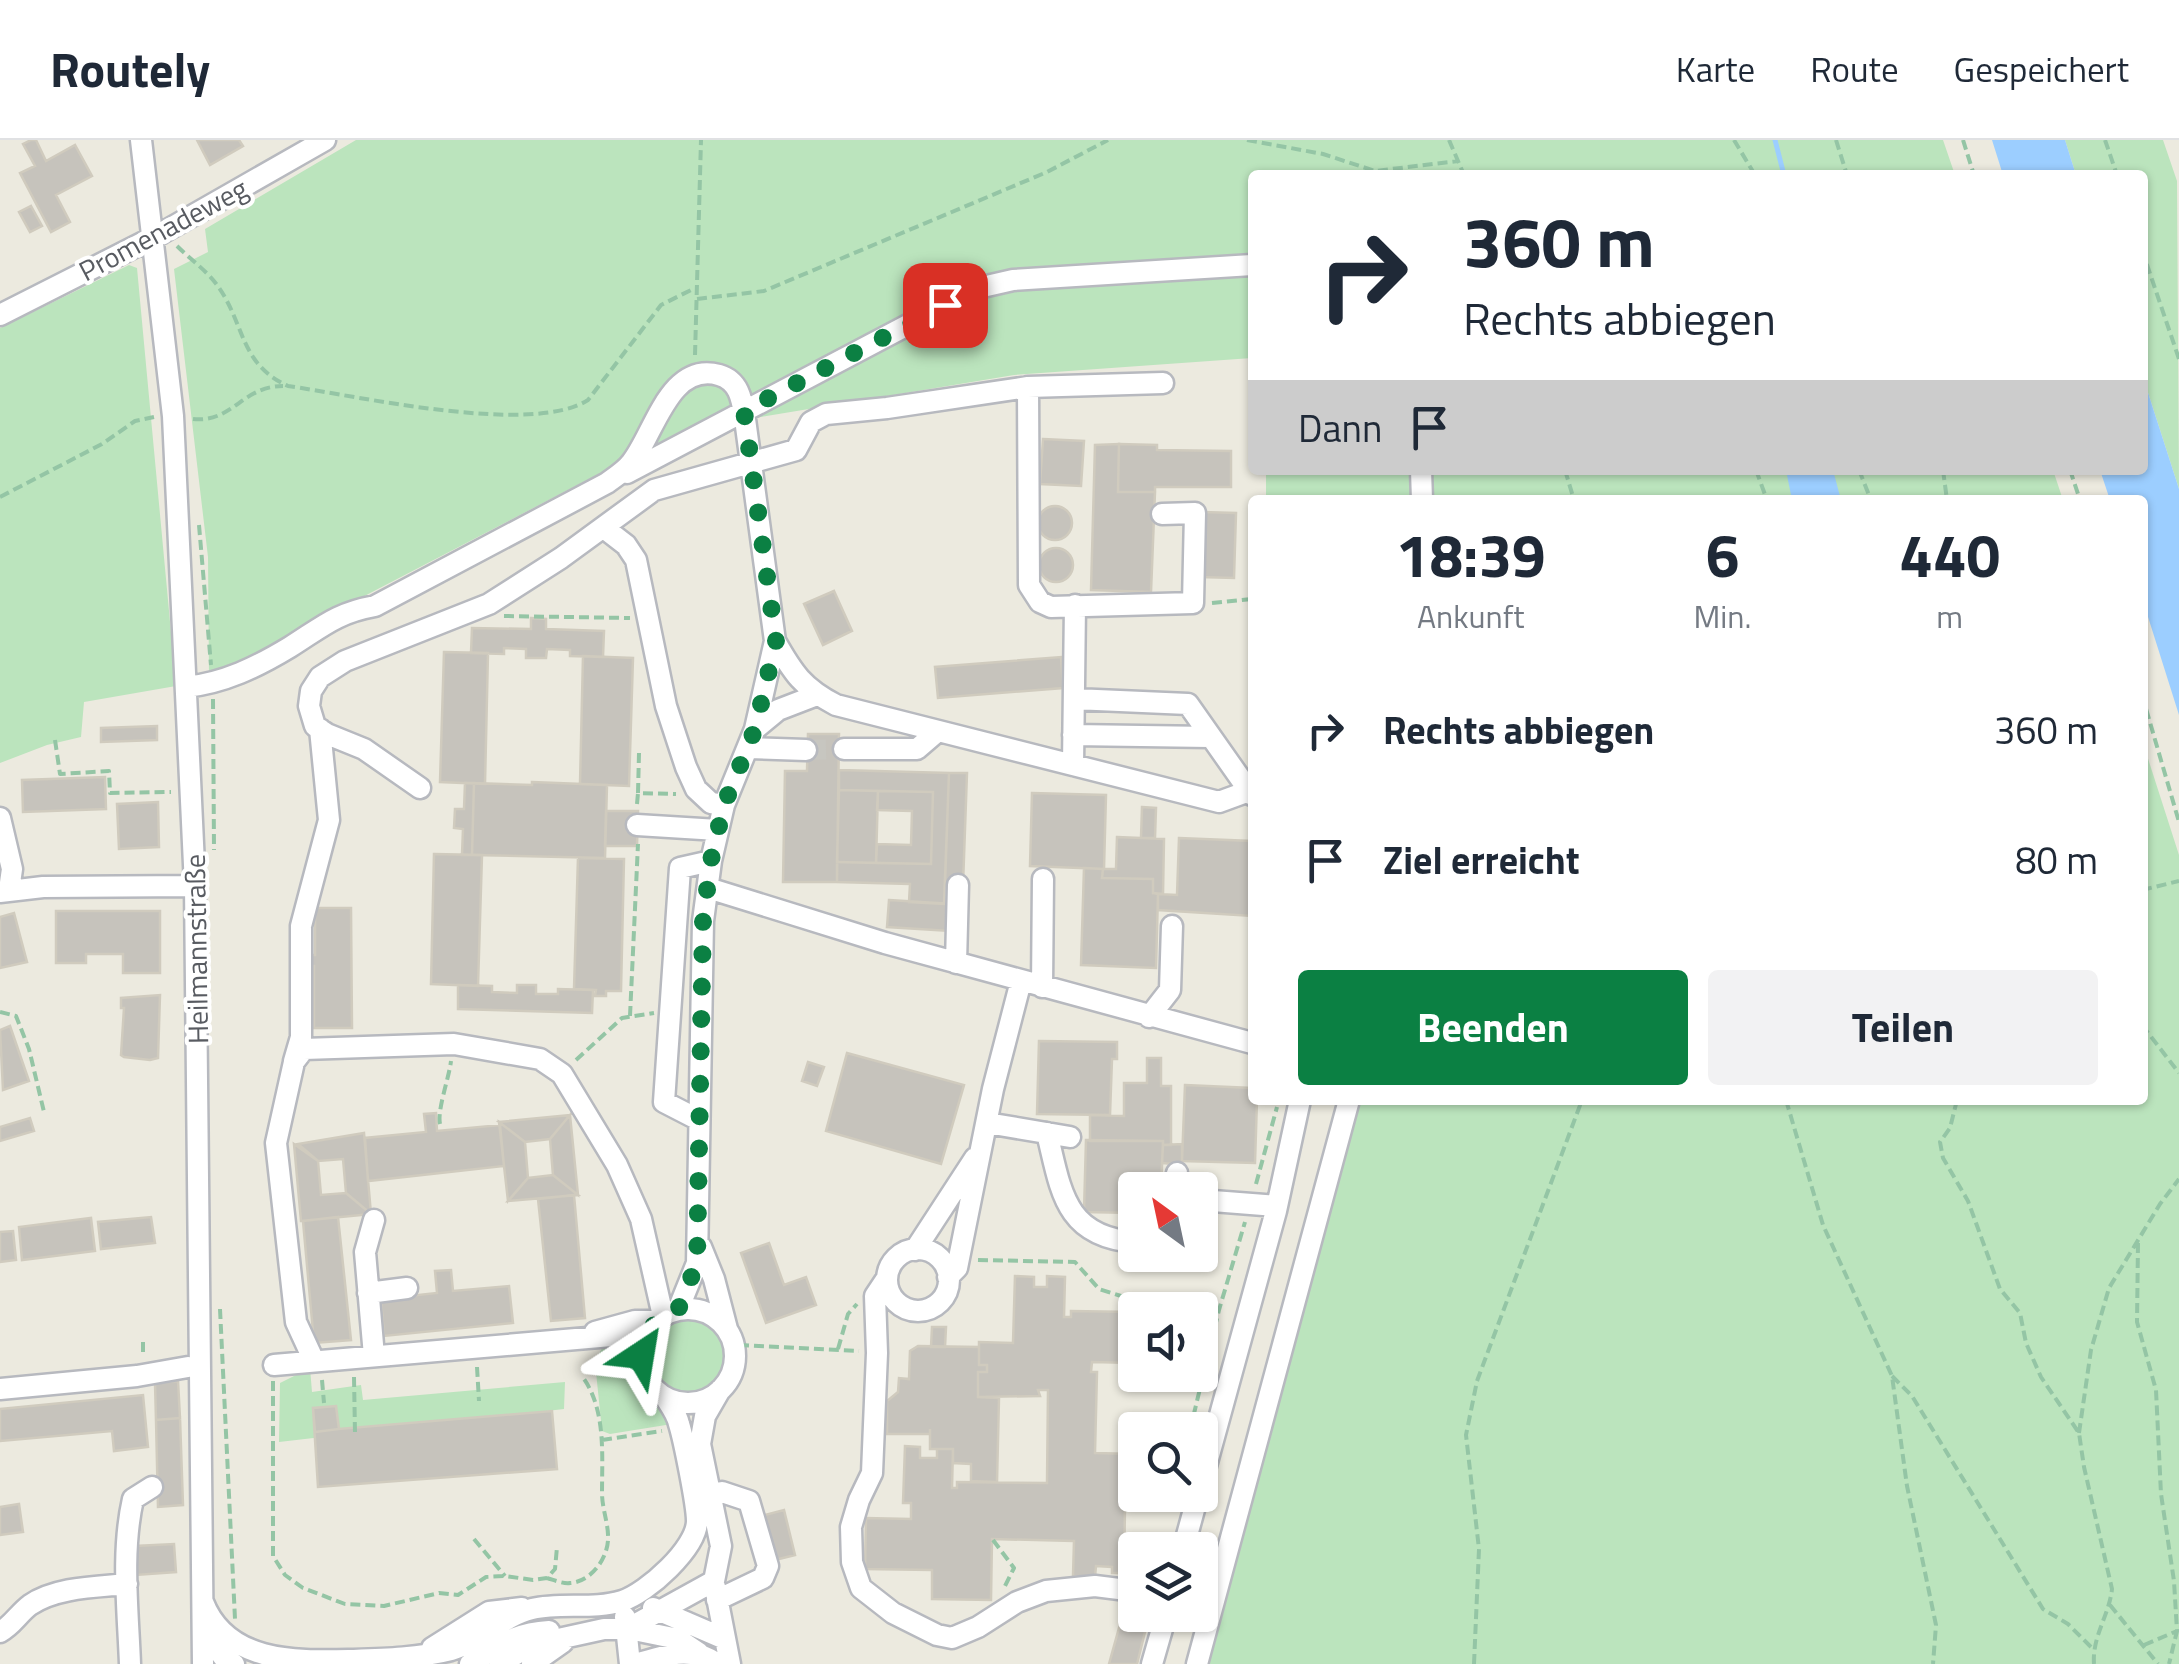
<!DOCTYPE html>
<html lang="de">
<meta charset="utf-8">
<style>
:root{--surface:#fff;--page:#f2f2f3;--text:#1f2937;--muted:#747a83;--line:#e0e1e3;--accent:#0b8043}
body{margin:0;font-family:"Titillium Web",sans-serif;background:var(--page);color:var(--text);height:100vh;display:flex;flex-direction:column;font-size:38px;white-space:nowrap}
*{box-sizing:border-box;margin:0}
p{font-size:32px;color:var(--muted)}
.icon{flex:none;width:55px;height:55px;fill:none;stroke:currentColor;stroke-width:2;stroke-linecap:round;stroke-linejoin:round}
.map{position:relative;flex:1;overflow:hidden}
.panel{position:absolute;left:1248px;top:355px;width:900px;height:610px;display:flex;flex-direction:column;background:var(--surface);border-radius:10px;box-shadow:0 2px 8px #0004}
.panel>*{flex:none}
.top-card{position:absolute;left:1248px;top:30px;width:900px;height:305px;border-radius:10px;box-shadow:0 2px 8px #0004;background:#fff;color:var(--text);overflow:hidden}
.needle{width:65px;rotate:327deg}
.controls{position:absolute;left:1118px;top:1032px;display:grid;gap:20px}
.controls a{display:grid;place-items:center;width:100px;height:100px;border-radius:10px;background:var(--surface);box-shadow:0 2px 8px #0004;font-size:50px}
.pin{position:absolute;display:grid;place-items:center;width:85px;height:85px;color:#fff;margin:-42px;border-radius:20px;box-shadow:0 5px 15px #0006}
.me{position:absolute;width:110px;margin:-55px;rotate:33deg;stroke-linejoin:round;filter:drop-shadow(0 0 8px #0008)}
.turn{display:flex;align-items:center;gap:35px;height:210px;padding:0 50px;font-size:45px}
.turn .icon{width:130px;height:130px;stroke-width:2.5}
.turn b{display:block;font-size:70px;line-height:85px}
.then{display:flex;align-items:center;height:95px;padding:0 50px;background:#0003;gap:20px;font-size:38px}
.eta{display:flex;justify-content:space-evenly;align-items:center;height:170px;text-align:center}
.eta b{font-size:60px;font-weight:700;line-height:70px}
.button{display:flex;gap:20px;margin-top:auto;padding:20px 50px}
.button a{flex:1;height:115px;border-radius:10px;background:var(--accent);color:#fff;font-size:40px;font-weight:700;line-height:115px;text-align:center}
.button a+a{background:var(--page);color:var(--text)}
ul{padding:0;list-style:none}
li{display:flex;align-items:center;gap:30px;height:130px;padding:0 50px}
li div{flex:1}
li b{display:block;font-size:38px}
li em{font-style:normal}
header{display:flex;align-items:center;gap:60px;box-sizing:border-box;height:140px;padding:0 50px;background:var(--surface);border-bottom:2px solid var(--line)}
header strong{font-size:48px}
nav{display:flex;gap:55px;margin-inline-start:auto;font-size:35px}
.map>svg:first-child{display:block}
.green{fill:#bbe4bd}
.water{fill:#9cceff}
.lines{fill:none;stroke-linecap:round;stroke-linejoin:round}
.stream{stroke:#9cceff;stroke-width:5}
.building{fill:#c6c3bc;stroke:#d0cbbe;stroke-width:2.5}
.minor-tunnel{stroke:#c7c6c0;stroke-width:20;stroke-dasharray:20 10;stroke-linecap:butt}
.minor-casing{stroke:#b7b9bf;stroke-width:25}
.path{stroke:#94c5a5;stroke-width:4;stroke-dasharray:10 5;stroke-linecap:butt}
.minor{stroke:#fff;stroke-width:20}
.route{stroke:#0b8043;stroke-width:18;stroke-dasharray:0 32.4}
.labels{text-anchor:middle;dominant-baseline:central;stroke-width:8;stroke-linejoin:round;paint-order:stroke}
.street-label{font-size:28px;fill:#585b61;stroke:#fff}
</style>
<header>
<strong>Routely</strong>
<nav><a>Karte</a><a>Route</a><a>Gespeichert</a></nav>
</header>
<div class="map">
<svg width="2179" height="1524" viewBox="0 0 2179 1524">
<rect width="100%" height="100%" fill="#eceadf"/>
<!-- green -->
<path class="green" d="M356,0H1943L1955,35H1252V218L1014,235L683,290L209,537L208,417L174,129L208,112L205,89Z
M2065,0H2163L2177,41L2179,349L2143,237L2142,35H2076Z
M129,125L137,128L176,546L84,562L81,597L47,605L0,623V188Z
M1266,330H2053L2063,360H1266Z
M2143,603L2179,715V1524H1203L1361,960H2142Z
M652 1216a37 37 0 1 1 74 0a37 37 0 1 1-74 0Z
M604,1204C634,1214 661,1255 672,1284L610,1294L602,1291L595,1222Z
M310,1228L312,1252L361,1245L363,1260L565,1242L564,1269L279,1302L280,1243Z"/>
<!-- water -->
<path class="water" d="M1992,0H2065L2076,35H2003Z
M2143,237L2179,349V575L2143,461L2142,360H2110L2100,330H2142Z
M1786,330H1833L1841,360H1792Z"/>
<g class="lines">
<!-- stream -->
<path class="stream" d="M1775,0L1784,35"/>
</g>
<!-- building -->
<path class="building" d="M31,0H36L46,21L75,5L92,36L56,55L70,82L51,92L20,33L35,26L23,4Z
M197,0H239L243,6L210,25Z
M31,66L42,86L30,92L19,72Z
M1043,299L1084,301L1081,346L1040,344Z
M1119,304L1118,352H1155L1151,452L1091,450L1095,305Z
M1119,304L1157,305V310L1231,311V347H1155V352H1118Z
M1038 383a17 17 0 1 1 34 0a17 17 0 1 1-34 0Z
M1202,372L1236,373L1234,438L1200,437Z
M1039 425a17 17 0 1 1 34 0a17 17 0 1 1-34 0Z
M834,451L852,491L823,505L804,464Z
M531,478L546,479V489L604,491L603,517L570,516V510L547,509L546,518H526V509L504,508V514L471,513L472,488L531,489Z
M444,512L488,513L485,644L440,642Z
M583,516L633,518L629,646L580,644Z
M1061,517L1063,548L938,558L935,527Z
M157,586V600L101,602V588Z
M808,594H839L837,742H783L785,631H807Z
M839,630L949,633L944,764L909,762L910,744L837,742V722L931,724L933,652L839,650Z
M949,633H967L963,745L945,744Z
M105,637L106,669L23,672L22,640Z
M532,642L607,645L605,718L472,715L474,643L532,645Z
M465,643H474L472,715H462L463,689L454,688L455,669H464Z
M839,650L878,651L876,723L837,722Z
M878,651L933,652L931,724L876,723L877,704L911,705L912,671L877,670Z
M1032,653L1106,655L1104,729L1030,726Z
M158,662L159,707L119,709L117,664Z
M1142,667L1156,668L1155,698H1141Z
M606,671H638L637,706H605Z
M1117,697L1164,699L1163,754L1153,753V739L1102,738L1103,729H1116Z
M1179,698L1252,701V776L1158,770V754L1177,755Z
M434,714L482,715L478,846L431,844Z
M578,718L624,719L621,851H606V856H595L596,850L574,849Z
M1084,728L1103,729L1102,738L1153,739V753L1158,754L1156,828L1081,825Z
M889,760L952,764L950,791L887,787Z
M315,768H351L352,888H314V826H303V815H315Z
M56,771H160V833H123V814H86V823H56Z
M14,773L27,822L0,828V777Z
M458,845L492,846V852L517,853V845H536V854H558V849L593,850L592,873L458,869Z
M160,855L158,918L150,920L124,917L121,915L124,868H121V858Z
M10,886L29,941L3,950L0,890Z
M1039,901L1117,902V919H1112L1110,975L1037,974Z
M847,913L964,945L941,1024L826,991Z
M1147,918H1161V946H1171V1005H1163V1001H1090V975L1124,976V943H1147Z
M808,922L824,927L817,946L802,941Z
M1185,945L1252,948V960H1257L1255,1023L1182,1021Z
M436,973L437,991L500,985L504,1026L368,1041L365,998L426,992L424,974Z
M570,975L578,1055L553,1035L550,999Z
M570,975L550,999L525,1002L499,982Z
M30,978L34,991L0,1001V987Z
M499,982L525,1002L528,1038L508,1061Z
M364,993L371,1074L346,1053L343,1019L318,1021L298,1004Z
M1086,1000L1163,1001L1161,1050H1135V1073L1084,1072Z
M294,1004L318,1021L321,1055L346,1053L371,1074L301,1081Z
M1182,1004V1025L1162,1023L1163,1005Z
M553,1035L578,1055L508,1061L528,1038Z
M574,1055L585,1178L551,1181L538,1059Z
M151,1077L155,1103L101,1109L98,1082Z
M338,1077L351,1200L314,1203L303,1081Z
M91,1078L95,1111L22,1120L19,1087Z
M13,1091L16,1120L0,1122V1092Z
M769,1103L784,1145L806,1137L816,1165L766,1183L741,1113Z
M451,1130L453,1151L509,1146L513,1183L384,1196L381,1159L437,1153L435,1131Z
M1015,1136L1034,1137V1147H1047V1136L1065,1137L1064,1177H1071V1171L1135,1172L1134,1193H1127L1126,1204H1133V1223L1092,1222L1091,1232H1097L1095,1313L1135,1314V1355H1161L1160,1367L1125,1366L1124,1433H1112V1427L1096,1426L1095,1437L1073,1436L1074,1401L992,1399L991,1460L932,1459V1430L865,1429L866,1378L911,1379V1363H903L905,1306L920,1307V1318H937V1309H953L952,1348H957V1342L1047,1343L1048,1250H1038L1040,1256L978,1257V1232H987V1225H979V1202L1013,1203Z
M932,1187H946L945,1207H931Z
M918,1206L979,1207V1225H987V1232H978V1257L999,1258L997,1342L971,1341V1324L953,1323V1309H930V1289V1294H887V1261L898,1252L899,1238L909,1239L910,1211Z
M178,1241L180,1278L156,1280L155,1243Z
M143,1255L148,1307L114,1311L112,1291L0,1301V1269Z
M336,1266L339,1289L552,1271L557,1329L318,1347L313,1268Z
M336,1266L339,1289L315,1292L313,1268Z
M180,1278L183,1365L158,1367L156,1280Z
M19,1364L23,1392L0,1395V1367Z
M784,1370L795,1415L767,1422L757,1377Z
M174,1404L176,1432L136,1435L135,1406Z
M1122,1477L1147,1484L1137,1524H1109Z"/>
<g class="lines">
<!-- minor-tunnel -->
<path class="minor-tunnel" d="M806,610L844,609"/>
<defs>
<path id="minor" d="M141,0L173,276L195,746L203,1524
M0,175L162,93L325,0
M1028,247L1163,243
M1421,330L1422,360
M627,333L978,148L1013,140L1252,125
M604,388L626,405L636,420L666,566L686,627L696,649L711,663L724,665
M775,501C793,533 803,548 836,565L1219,662L1249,651
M186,547C224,543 257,527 290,507C322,487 336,473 375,466L607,343C615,337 625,331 631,323C654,295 669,221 719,235C740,241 742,261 745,279L775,501L755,589L724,665L711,721L703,781L697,1123L678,1170
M1074,559L1188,564L1252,655
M755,589L778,570L817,555
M1073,595L1210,597
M749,608L806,610
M844,609H917L938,591
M1073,625L1075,465
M420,648L364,609L327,594L315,586L309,566L311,551L320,537L345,521L489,464L561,418L654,350L796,310L811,282L826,274L887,268L1028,247L1029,445L1040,462L1051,467L1193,463L1195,373L1162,374
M0,678L12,729L9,750
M637,685L718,690
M708,748L885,803L1252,903
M0,752L43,747L195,746
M956,823L958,745
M1042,847L1043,739
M1149,877L1170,850L1172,786
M294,921L301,897V786L329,680L320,589
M699,980L664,962L680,728L711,721
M987,983L1070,997
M1047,993C1061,1050 1064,1097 1135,1102
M1175,1050L1177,1033
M1200,1060L1277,1066
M701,1107L714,1139L727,1189
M887 1140a31 31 0 1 1 62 0a31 31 0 1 1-62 0Z
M915,1110L975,1018
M948,1137L957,1128L993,949L1021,841
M887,1138L875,1156L877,1213L872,1333L859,1360L851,1387L852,1422L861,1448L893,1473L937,1495L952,1498L978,1487L1017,1462L1046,1451L1095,1446L1135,1451
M368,1153L407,1148
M641 1216a47 47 0 1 1 94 0a47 47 0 1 1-94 0Z
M595,1192L635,1181H656
M374,1216L365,1112L374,1080
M314,1221L296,1182L276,1003L294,922L304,909L454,904L540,919L562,934L617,1025L641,1079L663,1176
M274,1225L611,1196L632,1205L642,1227
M0,1249L137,1236L188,1227
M1200,1348L1276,1071L1300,960
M699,1356L722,1352L749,1361L768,1426L763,1438L717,1460
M1183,1410L1198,1355
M715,1447L730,1524
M203,1462C227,1524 297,1521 353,1520C385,1519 419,1518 451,1510C480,1502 502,1476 532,1469C561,1462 593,1470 622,1461C647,1453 697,1408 697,1381C697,1365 684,1300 679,1284C677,1274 670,1265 665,1257
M653,1468L725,1499
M625,1477L630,1524
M629,1489L678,1499L699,1513
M203,1490L224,1518L234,1524
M0,1492C12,1486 19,1473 30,1465C56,1447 97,1447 127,1444
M432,1508L489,1472L522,1468
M130,1524C128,1470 121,1412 133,1359L152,1347
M470,1524C500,1507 512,1493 549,1491
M500,1524L531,1505L604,1489H627L714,1441L721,1406L700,1304L705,1276L720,1250
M532,1524L563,1502
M636,1524C664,1515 692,1506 718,1524
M1152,1524L1166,1475
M1197,1524L1349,960"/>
</defs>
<!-- minor casing -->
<use href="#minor" class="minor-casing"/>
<!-- path -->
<path class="path" d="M1247,0L1323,14L1375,31L1458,21
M1449,0L1464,35
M1734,0L1755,35
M1836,0L1847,35
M1963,0L1974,35
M2105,0L2117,35
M177,106C189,118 207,131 217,145C245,183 239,224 288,246C358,256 532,296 588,260L661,165L695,148
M2142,110L2179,219
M697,159L764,151L1047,32L1108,0
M695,215L701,0
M193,279C233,283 242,246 283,246
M1565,330L1574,360
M1756,330L1767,360
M1859,330L1871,360
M1943,330L1947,360
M2070,330L2080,360
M0,357L102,304L135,281L154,277
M199,385L211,525
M1212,463L1252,459
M504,476L630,478
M2142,555L2179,682
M213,559L214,710
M55,600L60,634L109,631L110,653L171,652
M639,613L638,653L676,654
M637,664L638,653
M2142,750L2179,741
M0,872L16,876L29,909L44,972
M630,876L638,704
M2142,885L2179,933
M576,920L622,878L654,873
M1786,960L1823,1085L1892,1236L1907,1346L1936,1485L1933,1524
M1957,960L1950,988L1940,1002L1943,1018L1968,1061L2000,1149L2020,1173L2026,1203L2041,1237L2079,1293L2084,1327L2112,1449C2109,1476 2092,1496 2094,1524
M440,984C437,970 449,938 451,921
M1256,1044L1277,967
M2138,1103L2137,1182L2156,1250L2161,1354L2174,1441L2177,1491L2169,1524
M978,1120L1075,1122L1099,1149L1121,1156L1219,1170
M220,1169L235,1479
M143,1202V1215
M739,1205L859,1211
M838,1209L848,1174L857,1164
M477,1227L479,1261
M1892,1236L1912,1256L2043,1469L2068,1484L2091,1507
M354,1237L355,1293
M322,1240L324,1263
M273,1241V1416L285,1435L303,1448L345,1464L384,1466L439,1453L458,1455L486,1437L505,1436L533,1440L547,1438L555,1429L557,1407
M1190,1290L1219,1170L1245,1082
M2079,1293L2091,1210L2109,1148L2160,1064L2179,1039
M602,1300L662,1291
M474,1399L505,1436
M993,1400L1014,1428L1004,1448
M547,1438C554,1440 563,1444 570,1443C590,1442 607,1420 608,1400C609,1385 602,1369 602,1353C602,1316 606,1271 584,1239
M2110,1465L2158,1524
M2144,1505L2177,1491
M1474,1524L1479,1409L1466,1295L1477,1241L1582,960"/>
<!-- minor -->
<use href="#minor" class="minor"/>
</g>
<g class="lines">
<!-- route -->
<path class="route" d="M641,1215C645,1190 656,1179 678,1170L697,1123L703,780L711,720L724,665L755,589L776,501L744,271L945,165"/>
</g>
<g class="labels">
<!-- street labels -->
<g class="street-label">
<text transform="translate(163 89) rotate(-28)">Promenadeweg</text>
<text transform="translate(196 809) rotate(-91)">Heilmannstraße</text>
</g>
</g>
</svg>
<div class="controls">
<a><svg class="needle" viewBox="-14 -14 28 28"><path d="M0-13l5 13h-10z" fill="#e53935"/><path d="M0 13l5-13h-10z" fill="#747a83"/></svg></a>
<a><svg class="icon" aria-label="sound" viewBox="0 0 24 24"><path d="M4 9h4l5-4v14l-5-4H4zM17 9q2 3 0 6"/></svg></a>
<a><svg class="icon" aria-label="search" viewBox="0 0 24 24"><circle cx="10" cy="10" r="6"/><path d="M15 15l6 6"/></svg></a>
<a><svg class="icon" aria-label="layers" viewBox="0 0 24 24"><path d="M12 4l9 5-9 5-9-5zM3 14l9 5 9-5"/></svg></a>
</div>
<div class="pin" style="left:945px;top:165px;background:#d93025"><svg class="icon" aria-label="arrive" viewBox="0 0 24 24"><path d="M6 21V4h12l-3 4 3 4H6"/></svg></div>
<svg class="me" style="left:641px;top:1215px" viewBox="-20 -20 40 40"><path d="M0-17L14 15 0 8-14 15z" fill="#0b8043" stroke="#fff" stroke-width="4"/></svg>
<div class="top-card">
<div class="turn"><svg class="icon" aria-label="right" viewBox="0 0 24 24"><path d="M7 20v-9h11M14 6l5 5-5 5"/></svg><div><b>360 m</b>Rechts abbiegen</div></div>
<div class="then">Dann<svg class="icon" aria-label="arrive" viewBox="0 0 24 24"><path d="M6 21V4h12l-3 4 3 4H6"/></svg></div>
</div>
<section class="panel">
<div class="eta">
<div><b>18:39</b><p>Ankunft</p></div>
<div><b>6</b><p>Min.</p></div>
<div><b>440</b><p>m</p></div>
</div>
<ul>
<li><svg class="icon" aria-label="right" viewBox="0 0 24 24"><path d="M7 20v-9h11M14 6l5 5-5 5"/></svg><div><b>Rechts abbiegen</b></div><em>360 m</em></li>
<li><svg class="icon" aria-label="arrive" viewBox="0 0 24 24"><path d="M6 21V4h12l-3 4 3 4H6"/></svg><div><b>Ziel erreicht</b></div><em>80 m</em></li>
</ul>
<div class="button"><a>Beenden</a><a>Teilen</a></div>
</section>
</div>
